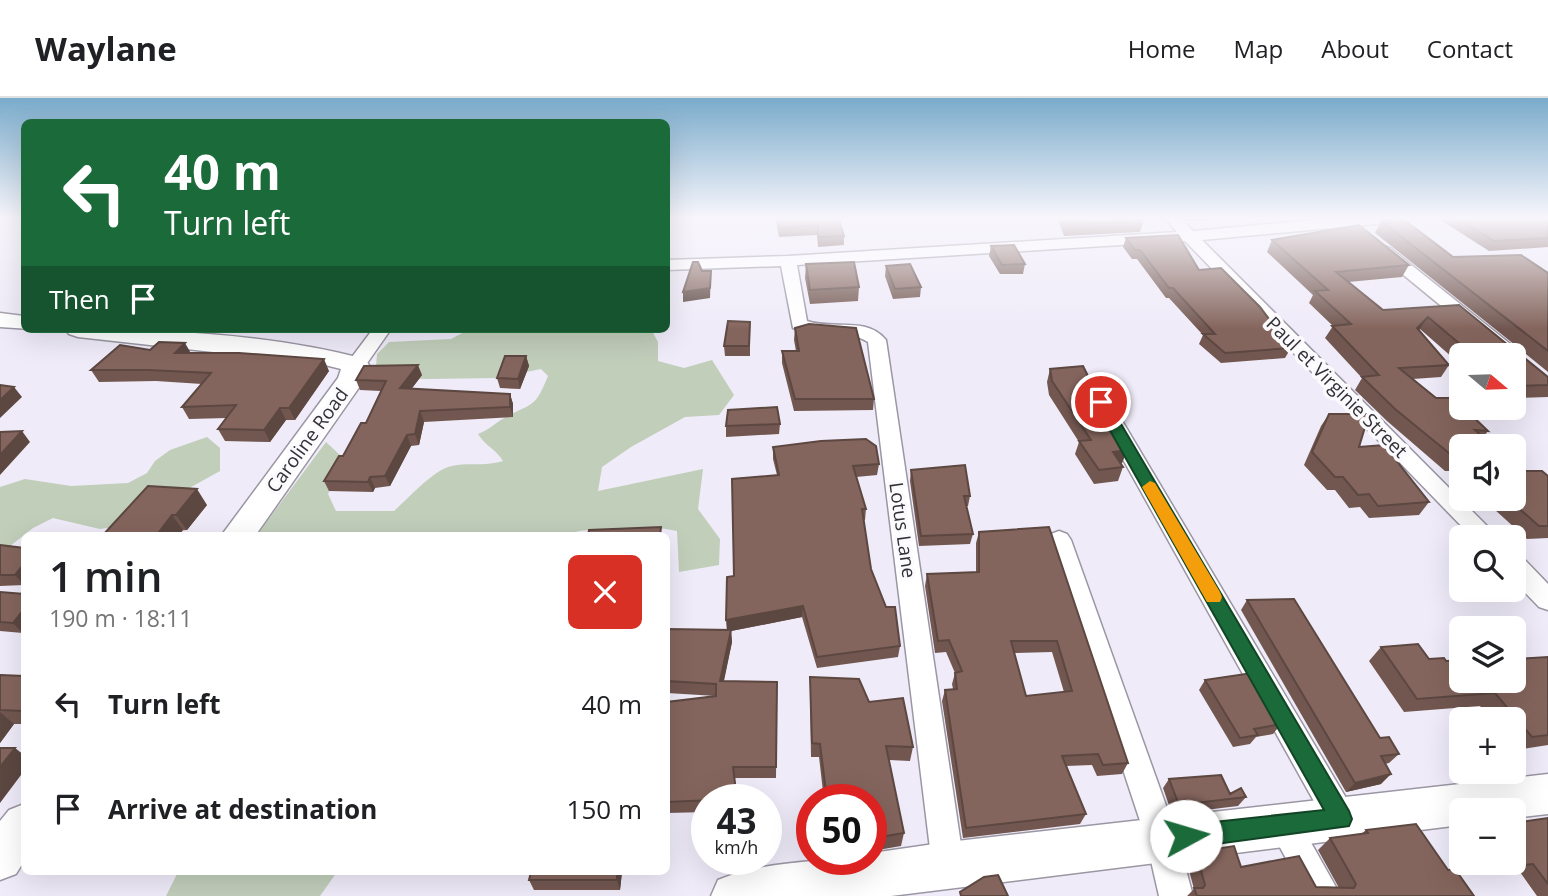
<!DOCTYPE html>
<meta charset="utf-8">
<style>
:root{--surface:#fff;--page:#f2f2f2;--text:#202124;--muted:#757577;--line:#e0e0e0}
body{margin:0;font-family:"Open Sans",sans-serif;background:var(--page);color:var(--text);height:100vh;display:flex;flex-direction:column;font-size:26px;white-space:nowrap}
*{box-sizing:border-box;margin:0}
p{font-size:23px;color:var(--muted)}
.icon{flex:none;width:38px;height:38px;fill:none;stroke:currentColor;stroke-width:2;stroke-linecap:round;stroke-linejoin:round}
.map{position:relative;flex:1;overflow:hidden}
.panel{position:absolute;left:21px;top:434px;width:649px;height:343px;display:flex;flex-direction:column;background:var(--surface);border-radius:10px;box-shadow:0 7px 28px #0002}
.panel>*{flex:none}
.guide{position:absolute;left:21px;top:21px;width:649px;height:214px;border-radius:10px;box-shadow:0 7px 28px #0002;background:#1b6a3a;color:#fff;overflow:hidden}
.needle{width:46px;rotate:109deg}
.buttons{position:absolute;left:1449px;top:245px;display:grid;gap:14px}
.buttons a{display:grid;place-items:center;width:77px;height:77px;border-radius:10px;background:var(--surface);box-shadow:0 7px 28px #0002;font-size:35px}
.speed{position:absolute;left:691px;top:686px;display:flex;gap:14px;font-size:35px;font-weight:700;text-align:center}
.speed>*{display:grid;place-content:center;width:91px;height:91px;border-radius:50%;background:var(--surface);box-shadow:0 7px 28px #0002;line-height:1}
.speed small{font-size:18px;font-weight:400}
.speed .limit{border:10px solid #d22;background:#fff;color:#111}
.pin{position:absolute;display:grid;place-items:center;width:60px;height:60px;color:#fff;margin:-30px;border:4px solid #fff;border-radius:50%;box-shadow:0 2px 7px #0007}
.me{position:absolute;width:77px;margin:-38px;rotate:84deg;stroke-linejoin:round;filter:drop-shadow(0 0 5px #0008)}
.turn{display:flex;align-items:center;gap:24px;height:147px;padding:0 28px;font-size:32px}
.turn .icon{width:91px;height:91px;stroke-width:2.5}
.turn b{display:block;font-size:49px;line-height:60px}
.then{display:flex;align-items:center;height:66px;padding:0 28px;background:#0003;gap:14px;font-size:26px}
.round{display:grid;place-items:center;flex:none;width:74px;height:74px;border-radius:10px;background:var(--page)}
.headline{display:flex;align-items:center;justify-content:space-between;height:119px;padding:0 28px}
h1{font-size:42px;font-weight:600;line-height:52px}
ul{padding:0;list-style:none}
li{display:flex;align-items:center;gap:21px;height:105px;padding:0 28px}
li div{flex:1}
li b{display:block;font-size:26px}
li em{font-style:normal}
header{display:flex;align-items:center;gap:42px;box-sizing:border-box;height:98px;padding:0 35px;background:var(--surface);border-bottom:2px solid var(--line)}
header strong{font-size:33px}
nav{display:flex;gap:38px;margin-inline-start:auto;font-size:24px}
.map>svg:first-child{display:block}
.green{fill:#c1ceba}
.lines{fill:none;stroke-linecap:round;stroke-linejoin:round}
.minor-casing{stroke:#9b96a3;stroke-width:3}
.secondary-casing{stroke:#9b96a3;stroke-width:3}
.minor{fill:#fff;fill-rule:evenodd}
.secondary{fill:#fff;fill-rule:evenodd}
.wall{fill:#725750;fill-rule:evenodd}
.shaded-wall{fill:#5c4741}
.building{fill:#84655d;stroke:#5c4741;stroke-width:2;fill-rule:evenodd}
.route{fill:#1b6a3a;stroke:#124526;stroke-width:2}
.slow{fill:#f59e0b}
.labels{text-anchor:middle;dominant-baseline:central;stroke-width:7;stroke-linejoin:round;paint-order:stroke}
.street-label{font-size:19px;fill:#333136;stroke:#fbfafd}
</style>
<header>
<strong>Waylane</strong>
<nav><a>Home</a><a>Map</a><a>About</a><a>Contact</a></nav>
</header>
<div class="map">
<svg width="1548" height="798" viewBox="0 0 1548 798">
<rect width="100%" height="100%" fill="#efebf9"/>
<!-- green -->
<path class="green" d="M470,231H651L658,244V263L684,270L712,262L734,297L719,317L685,319L631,349L602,369L598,393L703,371L698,411L720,441L719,467L679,474L677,433C655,428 643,431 622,432C600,432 582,430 561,438H256L326,344L342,359L340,370L328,396L336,413H394C408,401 434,371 452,368C470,364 482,369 503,363C496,351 485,348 478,336C491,331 496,324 506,319C534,304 535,310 548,278L541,271L497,280L426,281L399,280L376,269L377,256L389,244L451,241Z
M207,339L220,350V373L121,428L100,431L53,420L33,430L0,456V389L25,381L71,388L128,385L147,375L155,363L170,352Z
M178,774H337L320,798H166Z"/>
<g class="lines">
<defs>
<path id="minor" d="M1164,119H1180L1193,133L1347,119H1405L1397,124L1202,142L1498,439H1472L1185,143L797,167L807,223C833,232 867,218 886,242L964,767L960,779L948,783L936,779L932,767L868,244C848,231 817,239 793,230L781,168L667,172V162L788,158L1177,134Z
M1384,148L1390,150L1519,253L1521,257L1519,261L1514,262V257H1501L1378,156L1376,153Z
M373,231H391L363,271H349L346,267Z
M1101,298L1108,300L1111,304L1352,710L1357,721L1352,732L1341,736L1330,732L1091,304L1094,300Z
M1059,433L1067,436L1071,442L1178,741L1193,798H1159L1146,741L1047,442L1051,436Z
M1514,458L1523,460L1548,486V512L1539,509L1514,483Z
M1284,712L1295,716L1341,798H1306L1268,727L1273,716Z"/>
<path id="secondary" d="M0,215L24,218V231H30L0,229Z
M65,231C164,231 270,236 365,261L369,267L365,281L255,438H221L338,280L341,271L321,266L78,239L69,236Z
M1548,676V716L1514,720V712H1461V727L891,798H711L718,782C760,764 826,761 872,761V755L948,744Z
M24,706V763L16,776L0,782V723L9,712Z"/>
</defs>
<!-- minor casing -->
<use href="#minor" class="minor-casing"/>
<!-- secondary casing -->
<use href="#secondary" class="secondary-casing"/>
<!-- minor -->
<use href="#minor" class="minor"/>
<!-- secondary -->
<use href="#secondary" class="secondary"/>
</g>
<!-- wall -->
<path class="wall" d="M775,119H838L844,138V147L818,149L817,137L779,139Z
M1057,119H1140L1144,122L1140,134L1064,138Z
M1181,119H1209L1208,123H1188Z
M1436,119H1548V149L1489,153Z
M1381,123L1453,159L1548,175V274L1521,252L1522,258L1548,279V299L1514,300V257H1461V267L1420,231L1419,232L1449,267L1441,279L1413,281L1436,300L1488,333L1483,340L1461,348V380L1453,373H1445L1387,323L1355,292L1362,280L1325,240L1333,228L1309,205L1313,197L1267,154L1272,142L1409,167L1402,179L1348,184L1383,212L1459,207L1508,247H1515L1375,135Z
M1126,140L1199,172L1291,250L1285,260L1221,265L1199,246L1203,237L1169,200H1166L1137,161H1132L1123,149Z
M991,148L1025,166L1023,176H1000L989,158Z
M806,166L859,189L858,203L810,206L805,180Z
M886,168L921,189L920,199L893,201L885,178Z
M750,224V258H725L724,248Z
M795,230L874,301L873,312L794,313L782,265V253H796L794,242Z
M150,252L191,255L329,273L295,322H286L270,344L225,343L218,331L227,320L189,321L182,309L202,286L156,283L99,284L91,272Z
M526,258L529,268L520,291L500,290L497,280Z
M1050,271L1105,312L1102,319L1127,352L1122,365H1121L1123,369L1118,383L1094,386L1075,356L1079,344L1049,297L1047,284Z
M422,277L411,291L510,296L513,306V319L424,324L419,347L411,348L390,388L375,390L373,394L329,393L324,383L366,325L381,293L360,292L356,282Z
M1329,316L1359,349L1429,404L1419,417L1369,420L1360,409L1349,410L1335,392H1327L1304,367L1321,328Z
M780,326L779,336L726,339V328Z
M773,349L879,366L877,377L856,379L866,411L865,422H864L871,471L900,548L898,559L817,570L802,519L731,533L732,544L724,583L777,584L776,680H734L707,702V714L667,715V604L716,598L667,595V531L727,532L734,478L777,377L773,361Z
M911,372L970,398L968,408H966L973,436L970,446L919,448L910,383Z
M1521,373L1548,378V440L1527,441L1483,401H1514Z
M207,407L187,432L102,438Z
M1049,429L1128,665L1122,676L1097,678L1092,667L1066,668L1086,716L1080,726L963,740L942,603L945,592L953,591L952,586L955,575L946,554L935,555L925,488L927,476L976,474V445L979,434ZM1052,554L1064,594L1026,598L1014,555Z
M0,447L24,450V487L0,488Z
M0,494L23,535L0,533Z
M1247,502L1380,640L1399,656L1389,665L1385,666L1381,686L1346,694L1241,512Z
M1381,549L1429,561L1446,563L1548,559V647L1515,652L1514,650V621H1490L1480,608L1404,614L1369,563Z
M0,577L24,578V626H14L0,645Z
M810,579L869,604L913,649L910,663L889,662L904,735L901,748L872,753V702H824L819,659H811L810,593Z
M1205,582L1281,626L1273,636L1256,639L1250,646L1233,649L1199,592Z
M1169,681L1230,696L1246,699L1238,708L1172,716L1163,690Z
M1548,720V798H1537L1520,774L1504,776L1496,765H1514V725Z
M1366,732L1448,772L1474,798H1187L1194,791L1187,765L1196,754L1241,769L1316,789L1339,790L1318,752L1330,740L1361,736Z
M622,774L620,792H534L529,782Z"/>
<!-- shaded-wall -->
<path class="shaded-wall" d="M711,173L710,200L683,204V194Z
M1428,219L1420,231L1409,242L1417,230Z
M185,245L192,257L175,255Z
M526,258L529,268L520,291L518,281Z
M324,261L329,273L295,322L289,310Z
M418,267L422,277L404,301L400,290Z
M14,289L22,299L0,320V302Z
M510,296L513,306V319L510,309Z
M280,310L286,322L270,344L264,332Z
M420,313L424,324L419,347L415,336Z
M22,333L30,344L0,377V357Z
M407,337L411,348L390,388L385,378Z
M1127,352L1122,365L1108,368L1113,354Z
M370,379L375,390L373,394L368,384Z
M197,391L207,407L187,432L176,417Z
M172,417L183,432L179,438H156Z
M24,466V487L15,477Z
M803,508L802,519L731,533L732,544L721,595L720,583L727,534L726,522Z
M24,511V534L23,535L13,525Z
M0,614L14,626L0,645Z
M15,650L24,657V673L0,705V669Z
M1391,676L1381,686L1346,694L1355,685Z
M617,774H622L620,792L617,782Z"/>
<!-- building -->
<path class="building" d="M777,119H838L844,138L818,139V127L779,130Z
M1064,119H1140L1144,122L1067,127Z
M1455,119H1548V140L1494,143Z
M1397,121L1407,124L1453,159L1521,157L1548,175V253L1381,123Z
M1359,127L1409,167L1336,174L1383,212L1459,207L1508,247H1521L1522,258L1548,279V287L1514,288V257H1473L1428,219L1417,230L1449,267L1399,270L1436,300H1452L1461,307V310H1464L1488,333L1475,332L1493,348H1461V360H1455L1395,311L1362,279L1379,277L1332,228L1351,226L1315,193L1328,192L1272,142Z
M1178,137L1199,172L1221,170L1260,209L1291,250L1225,255L1203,236H1215L1173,190H1169L1140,152H1135L1126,140Z
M1014,147L1025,166L1002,167L991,148Z
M693,164H698L702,173H711L710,190L683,194Z
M854,164L859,189L810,192L806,166Z
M910,166L921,189L895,191L886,168Z
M728,223L750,224L749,248H724Z
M809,226L856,230L874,301H795L782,253H799L795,230Z
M159,244L185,245L175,255H239L324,261L289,310H280L264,332L218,331L236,307L182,309L211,275L148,272H91L120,247L150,252Z
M505,258H526L518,281L497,280Z
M418,267L400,290L510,296V309L420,313L415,336L407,337L385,378L370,379L368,384L324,383L339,358H343L361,325H366L386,283L356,282L364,268Z
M1083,268L1105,312H1097L1127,352L1113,354L1123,369L1099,372L1079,343L1091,342L1052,283L1050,271Z
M0,287L14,289L0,302Z
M777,309L780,326L726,328L728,312Z
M1329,316H1369L1359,349L1384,347L1429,404L1378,408L1369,396L1358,397L1343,379H1335L1312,354Z
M22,333L0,357V334Z
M866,341L876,348L879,366L853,368L866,411H862L871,471L886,509H895L900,548L817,559L803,508L726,522L727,479L734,478L732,381L779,377L773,349L821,343Z
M965,367L970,398H964L973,436L921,438L911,372Z
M1514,367L1521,373H1542L1548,378V428H1539L1508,401H1514Z
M148,388L197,391L176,417H172L156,438H102Z
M661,429L660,438H588L589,432Z
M1049,429L1128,665L1103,667L1098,656L1062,658L1086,716L966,730L945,592L957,591L955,575L962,573L949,542L938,543L927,476L979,474V434ZM1011,543H1057L1072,593L1026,598Z
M0,447L24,450V466L15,477H0Z
M0,494L24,496V511L13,525L0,524Z
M1294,501L1380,640L1389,639L1399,656L1381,658L1391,676L1355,685L1247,502Z
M667,531L731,532L720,583L777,584L776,669H733L737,701L667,704V604L716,598V586L667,583Z
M1418,546L1429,561L1444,560L1446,563L1461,562V583H1514V561L1548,559V637L1532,639L1495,595L1417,601L1381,549Z
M1252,575L1281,626L1254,631L1258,637L1240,640L1205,582Z
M0,577L24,578V613L0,612Z
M810,579L859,581L869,604L903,600L913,649L886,648L904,735L874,740L872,746V702H827L820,646L812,645Z
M0,650H15L0,669Z
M1221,677L1230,696L1241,690L1246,699L1179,707L1169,681Z
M1548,720V786L1533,766L1517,768L1514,764V725Z
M1416,726L1448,772L1455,771L1474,798H1197L1194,790H1203L1205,787L1196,754L1234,748L1241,769L1299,758L1316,789L1354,790L1356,786L1330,740L1368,735L1366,732Z
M531,774H617V782H529Z
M998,777L1008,798H961L960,794L984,779Z"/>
<!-- sky -->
<linearGradient id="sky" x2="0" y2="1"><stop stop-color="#7aabcb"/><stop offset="0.52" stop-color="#f8f6fc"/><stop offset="1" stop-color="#f8f6fc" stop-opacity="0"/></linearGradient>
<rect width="1548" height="231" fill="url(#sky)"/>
<!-- route -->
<path class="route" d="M1101,299L1108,304L1349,713L1352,721L1349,728L1186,750L1178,746L1175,738L1178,731L1186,727L1324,712L1094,304Z"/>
<!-- slow -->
<path class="slow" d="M1150,383L1155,385L1220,494L1222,499L1220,504H1207L1142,389Z"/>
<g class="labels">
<!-- street labels -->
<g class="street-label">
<text transform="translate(1337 289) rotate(45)">Paul et Virginie Street</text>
<text transform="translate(307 342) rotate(-54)">Caroline Road</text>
<text transform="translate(903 432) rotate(82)">Lotus Lane</text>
</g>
</g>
</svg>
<div class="buttons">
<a><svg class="needle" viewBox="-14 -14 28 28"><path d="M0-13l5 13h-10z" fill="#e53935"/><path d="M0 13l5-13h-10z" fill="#757577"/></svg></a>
<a><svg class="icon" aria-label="sound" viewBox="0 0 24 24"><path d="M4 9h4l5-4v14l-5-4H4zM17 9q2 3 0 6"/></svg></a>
<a><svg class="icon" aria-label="search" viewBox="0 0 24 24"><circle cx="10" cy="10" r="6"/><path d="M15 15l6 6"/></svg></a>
<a><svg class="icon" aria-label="layers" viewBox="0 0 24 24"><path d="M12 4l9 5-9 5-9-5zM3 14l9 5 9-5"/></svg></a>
<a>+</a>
<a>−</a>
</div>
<div class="speed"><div>43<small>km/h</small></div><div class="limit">50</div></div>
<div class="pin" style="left:1101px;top:304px;background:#d93025"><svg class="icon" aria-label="arrive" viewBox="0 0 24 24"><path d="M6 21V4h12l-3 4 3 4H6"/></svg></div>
<svg class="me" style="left:1186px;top:738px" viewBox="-20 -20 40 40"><circle r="19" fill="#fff"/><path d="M0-13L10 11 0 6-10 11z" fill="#1b6a3a"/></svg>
<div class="guide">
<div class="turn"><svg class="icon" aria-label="left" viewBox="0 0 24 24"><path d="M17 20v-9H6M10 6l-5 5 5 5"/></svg><div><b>40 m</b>Turn left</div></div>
<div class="then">Then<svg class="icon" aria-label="arrive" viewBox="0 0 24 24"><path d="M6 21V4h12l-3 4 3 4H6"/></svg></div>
</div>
<section class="panel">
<div class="headline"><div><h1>1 min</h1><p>190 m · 18:11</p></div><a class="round" style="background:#d93025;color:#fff"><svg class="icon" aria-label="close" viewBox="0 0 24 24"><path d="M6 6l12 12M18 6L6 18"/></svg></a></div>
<ul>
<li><svg class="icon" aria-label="left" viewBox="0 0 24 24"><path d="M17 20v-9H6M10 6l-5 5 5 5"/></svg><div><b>Turn left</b></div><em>40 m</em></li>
<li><svg class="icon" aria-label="arrive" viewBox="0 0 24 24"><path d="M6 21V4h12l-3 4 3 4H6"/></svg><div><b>Arrive at destination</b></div><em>150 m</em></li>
</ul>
</section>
</div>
